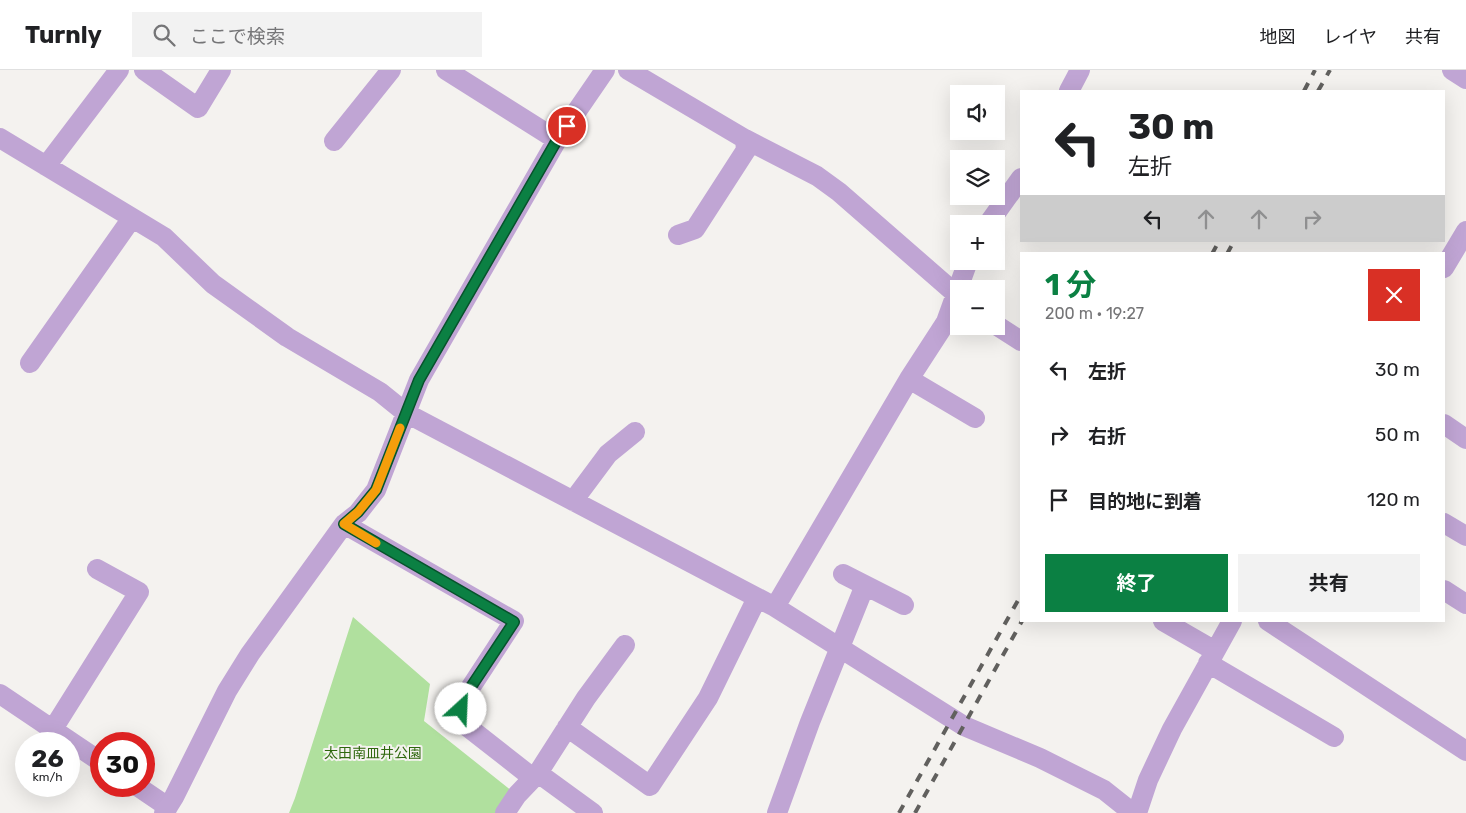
<!DOCTYPE html>
<html lang="ja">
<meta charset="utf-8">
<style>
:root{--surface:#fff;--page:#f2f2f2;--text:#202124;--muted:#757577;--line:#e0e0e0;--accent:#0b8043}
body{margin:0;font-family:Rubik,"Noto Sans JP",sans-serif;background:var(--page);color:var(--text);height:100vh;display:flex;flex-direction:column;font-size:19px;white-space:nowrap}
*{box-sizing:border-box;margin:0}
p{font-size:16px;color:var(--muted)}
.icon{flex:none;width:28px;height:28px;fill:none;stroke:currentColor;stroke-width:2;stroke-linecap:round;stroke-linejoin:round}
.map{position:relative;flex:1;overflow:hidden}
.side{position:absolute;left:1020px;top:182px;width:425px;height:370px;display:flex;flex-direction:column;background:var(--surface);border-radius:0px;box-shadow:0 5px 20px #0002}
.side>*{flex:none}
.guide{position:absolute;left:1020px;top:20px;width:425px;height:152px;border-radius:0px;box-shadow:0 5px 20px #0002;background:#fff;color:var(--text);overflow:hidden}
.buttons{position:absolute;left:950px;top:15px;display:grid;gap:10px}
.buttons a{display:grid;place-items:center;width:55px;height:55px;border-radius:0px;background:var(--surface);box-shadow:0 5px 20px #0002;font-size:25px}
.speed{position:absolute;left:15px;top:662px;display:flex;gap:10px;font-size:25px;font-weight:700;text-align:center}
.speed>*{display:grid;place-content:center;width:65px;height:65px;border-radius:50%;background:var(--surface);box-shadow:0 5px 20px #0002;line-height:1}
.speed small{font-size:12px;font-weight:400}
.speed .limit{border:8px solid #d22;background:#fff;color:#111}
.pin{position:absolute;display:grid;place-items:center;width:42px;height:42px;color:#fff;margin:-21px;border:2px solid #fff;border-radius:50%;box-shadow:0 1px 5px #0007}
.me{position:absolute;width:55px;margin:-28px;rotate:25deg;stroke-linejoin:round;filter:drop-shadow(0 0 4px #0008)}
.turn{display:flex;align-items:center;gap:18px;height:105px;padding:0 25px;font-size:22px}
.turn .icon{width:65px;height:65px;stroke-width:2.5}
.turn b{display:block;font-size:35px;line-height:42px}
.lanes{display:flex;align-items:center;height:48px;padding:0 25px;background:#0003;justify-content:center;gap:25px;direction:ltr}
.lanes .off{opacity:.35}
.round{display:grid;place-items:center;flex:none;width:52px;height:52px;border-radius:0px;background:var(--page)}
.overview{display:flex;align-items:center;justify-content:space-between;height:85px;padding:0 25px}
h1{font-size:30px;font-weight:700;line-height:38px;color:var(--accent)}
.button{display:flex;gap:10px;margin-top:auto;padding:10px 25px}
.button a{flex:1;height:58px;border-radius:0px;background:var(--accent);color:#fff;font-size:20px;font-weight:700;line-height:58px;text-align:center}
.button a+a{background:var(--page);color:var(--text)}
ul{padding:0;list-style:none}
li{display:flex;align-items:center;gap:15px;height:65px;padding:0 25px}
li div{flex:1}
li b{display:block;font-size:19px}
li em{font-style:normal}
header{display:flex;align-items:center;gap:30px;box-sizing:border-box;height:70px;padding:0 25px;background:var(--surface);border-bottom:1px solid var(--line)}
header strong{font-size:24px}
nav{display:flex;gap:28px;margin-inline-start:auto;font-size:18px}
.search{width:350px;height:45px;background:var(--page);display:flex;align-items:center;gap:12px;box-sizing:border-box;padding:0 18px;border-radius:0px;color:var(--muted);font-size:19px}
.map>svg:first-child{display:block}
.green{fill:#b0e09e}
.lines{fill:none;stroke-linecap:round;stroke-linejoin:round}
.street{stroke:#c0a5d4;stroke-width:20}
.rail{stroke:#61605e;stroke-width:4;stroke-dasharray:9 9;stroke-linecap:butt}
.route-casing{stroke:#07532c;stroke-width:12}
.route{stroke:#0b8043;stroke-width:9}
.slow{stroke:#f59e0b;stroke-width:9}
.labels{text-anchor:middle;dominant-baseline:central;stroke-width:4;stroke-linejoin:round;paint-order:stroke}
.park-label{font-size:14px;fill:#2e670d;stroke:#f4f2ef}
</style>
<header>
<strong>Turnly</strong>
<div class="search"><svg class="icon" aria-label="search" viewBox="0 0 24 24"><circle cx="10" cy="10" r="6"/><path d="M15 15l6 6"/></svg>ここで検索</div>
<nav><a>地図</a><a>レイヤ</a><a>共有</a></nav>
</header>
<div class="map">
<svg width="1466" height="743" viewBox="0 0 1466 743">
<rect width="100%" height="100%" fill="#f4f2ef"/>
<!-- green -->
<path class="green" d="M353,547L430,614L424,651L517,725L505,743H289L295,728Z"/>
<g class="lines">
<!-- street -->
<path class="street" d="M144,0L198,38L221,0
M446,0L557,70
M628,0L745,69L746,80L695,159L678,165
M1452,0L1466,9
M1069,21L1080,0
M0,68L164,167L213,214L287,267L380,322L406,343L775,537L964,656L1040,688L1104,720L1133,743
M745,69L817,106L839,122L956,224
M334,71L391,0
M46,96L119,0
M988,154L1021,108
M1444,198L1466,161
M996,255L1021,271
M30,293L132,148
M909,309L975,348
M1444,354L1466,369
M573,431L608,384L635,362
M1444,453L1466,466
M344,454L514,551L465,626L461,639L464,654L533,708
M843,504L904,535
M1444,520L1466,534
M775,537L909,309L946,252L968,191
M1163,551L1215,581
M1268,551L1466,681
M1208,593L1334,667
M0,624L101,692
M567,657L650,716L708,628L757,528
M53,659L139,522L97,499
M538,703L593,743
M137,716L168,737
M164,743L174,727L227,621L250,584L344,454L358,443L376,420L419,310L557,70L605,0
M505,743L517,725L538,703L586,628L625,575
M777,743L810,652L865,515
M1137,743L1148,710L1172,659L1232,551"/>
<!-- rail -->
<path class="rail" d="M1304,21L1315,0
M1318,21L1330,0
M1212,184L1219,171
M1227,184L1234,171
M899,743L1021,525
M915,743L1022,551"/>
</g>
<g class="lines">
<defs>
<path id="route" d="M461,639L465,626L514,552L344,454L358,442L376,420L419,310L557,70L567,56"/>
</defs>
<!-- route casing -->
<use href="#route" class="route-casing"/>
<!-- route -->
<use href="#route" class="route"/>
<!-- slow -->
<path class="slow" d="M376,473L344,454L358,442L376,420L400,358"/>
</g>
<g class="labels">
<!-- park labels -->
<g class="park-label">
<text x="373" y="683">太田南皿井公園</text>
</g>
</g>
</svg>
<div class="buttons">
<a><svg class="icon" aria-label="sound" viewBox="0 0 24 24"><path d="M4 9h4l5-4v14l-5-4H4zM17 9q2 3 0 6"/></svg></a>
<a><svg class="icon" aria-label="layers" viewBox="0 0 24 24"><path d="M12 4l9 5-9 5-9-5zM3 14l9 5 9-5"/></svg></a>
<a>+</a>
<a>−</a>
</div>
<div class="speed"><div>26<small>km/h</small></div><div class="limit">30</div></div>
<div class="pin" style="left:567px;top:56px;background:#d93025"><svg class="icon" aria-label="arrive" viewBox="0 0 24 24"><path d="M6 21V4h12l-3 4 3 4H6"/></svg></div>
<svg class="me" style="left:461px;top:639px" viewBox="-20 -20 40 40"><circle r="19" fill="#fff"/><path d="M0-13L10 11 0 6-10 11z" fill="#0b8043"/></svg>
<div class="guide">
<div class="turn"><svg class="icon" aria-label="left" viewBox="0 0 24 24"><path d="M17 20v-9H6M10 6l-5 5 5 5"/></svg><div><b>30 m</b>左折</div></div>
<div class="lanes"><svg class="icon" aria-label="left" viewBox="0 0 24 24"><path d="M17 20v-9H6M10 6l-5 5 5 5"/></svg><svg class="icon off" aria-label="ahead" viewBox="0 0 24 24"><path d="M12 20V5M6 11l6-6 6 6"/></svg><svg class="icon off" aria-label="ahead" viewBox="0 0 24 24"><path d="M12 20V5M6 11l6-6 6 6"/></svg><svg class="icon off" aria-label="right" viewBox="0 0 24 24"><path d="M7 20v-9h11M14 6l5 5-5 5"/></svg></div>
</div>
<section class="side">
<div class="overview"><div><h1>1 分</h1><p>200 m · 19:27</p></div><a class="round" style="background:#d93025;color:#fff"><svg class="icon" aria-label="close" viewBox="0 0 24 24"><path d="M6 6l12 12M18 6L6 18"/></svg></a></div>
<ul>
<li><svg class="icon" aria-label="left" viewBox="0 0 24 24"><path d="M17 20v-9H6M10 6l-5 5 5 5"/></svg><div><b>左折</b></div><em>30 m</em></li>
<li><svg class="icon" aria-label="right" viewBox="0 0 24 24"><path d="M7 20v-9h11M14 6l5 5-5 5"/></svg><div><b>右折</b></div><em>50 m</em></li>
<li><svg class="icon" aria-label="arrive" viewBox="0 0 24 24"><path d="M6 21V4h12l-3 4 3 4H6"/></svg><div><b>目的地に到着</b></div><em>120 m</em></li>
</ul>
<div class="button"><a>終了</a><a>共有</a></div>
</section>
</div>
